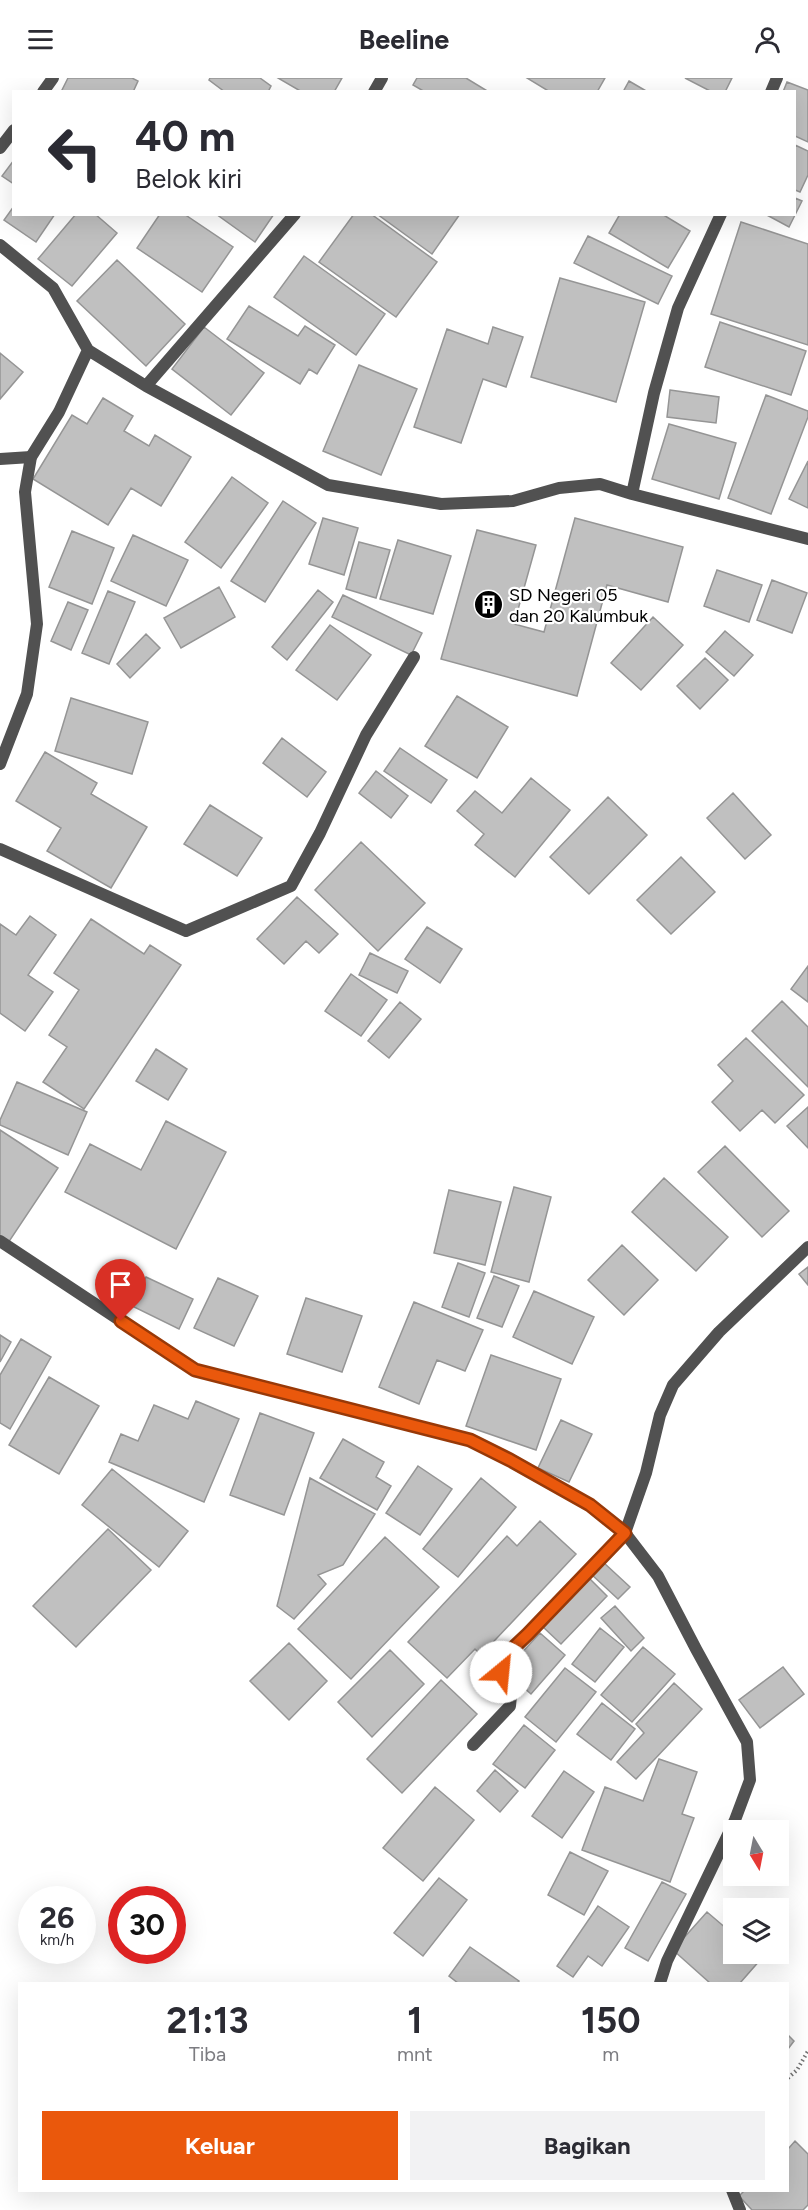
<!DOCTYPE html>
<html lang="id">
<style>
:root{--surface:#fff;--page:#f2f2f3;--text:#2b2b33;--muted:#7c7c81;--accent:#ea580c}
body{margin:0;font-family:Figtree,sans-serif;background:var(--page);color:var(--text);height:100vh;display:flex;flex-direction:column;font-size:22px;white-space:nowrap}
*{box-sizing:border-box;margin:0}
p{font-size:20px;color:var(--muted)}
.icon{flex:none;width:33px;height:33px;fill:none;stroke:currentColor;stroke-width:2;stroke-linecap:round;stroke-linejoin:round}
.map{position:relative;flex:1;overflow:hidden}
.panel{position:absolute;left:18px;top:1904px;width:771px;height:210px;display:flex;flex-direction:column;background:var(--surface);border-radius:0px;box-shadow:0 6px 24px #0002}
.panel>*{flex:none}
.guide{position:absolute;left:12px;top:12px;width:784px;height:126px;border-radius:0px;box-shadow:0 6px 24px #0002;background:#fff;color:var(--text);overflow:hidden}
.needle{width:39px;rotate:170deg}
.buttons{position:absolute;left:723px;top:1742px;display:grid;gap:12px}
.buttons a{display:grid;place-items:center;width:66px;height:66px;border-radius:0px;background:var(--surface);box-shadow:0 6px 24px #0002;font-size:30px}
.speed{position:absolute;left:18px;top:1808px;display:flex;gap:12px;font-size:30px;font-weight:700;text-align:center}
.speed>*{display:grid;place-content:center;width:78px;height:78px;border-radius:50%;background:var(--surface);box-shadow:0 6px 24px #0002;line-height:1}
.speed small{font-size:15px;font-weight:400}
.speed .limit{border:9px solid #d22;background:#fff;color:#111}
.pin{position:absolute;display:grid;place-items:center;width:51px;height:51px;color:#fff;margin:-62px -26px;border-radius:50% 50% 50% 0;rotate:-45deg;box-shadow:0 0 6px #0007}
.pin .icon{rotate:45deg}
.me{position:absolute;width:66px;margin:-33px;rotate:28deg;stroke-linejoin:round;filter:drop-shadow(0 0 4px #0008)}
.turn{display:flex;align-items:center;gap:21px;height:126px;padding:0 24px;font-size:27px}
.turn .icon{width:78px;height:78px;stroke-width:2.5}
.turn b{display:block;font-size:42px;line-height:51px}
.eta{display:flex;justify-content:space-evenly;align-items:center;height:102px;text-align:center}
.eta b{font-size:36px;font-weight:700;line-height:42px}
.action{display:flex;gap:12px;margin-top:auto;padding:12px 24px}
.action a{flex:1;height:69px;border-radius:0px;background:var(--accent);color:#fff;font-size:24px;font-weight:700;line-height:69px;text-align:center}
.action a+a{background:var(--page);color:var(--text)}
header{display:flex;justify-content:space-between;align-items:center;height:78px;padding:0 24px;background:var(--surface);font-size:27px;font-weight:700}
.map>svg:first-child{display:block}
.building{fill:#c0c0c0;stroke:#959595;stroke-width:1.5}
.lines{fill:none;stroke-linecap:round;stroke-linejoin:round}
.path{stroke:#737373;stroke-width:4;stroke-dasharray:1.5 3;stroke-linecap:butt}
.lane{stroke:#515151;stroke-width:12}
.street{stroke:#515151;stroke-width:12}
.route-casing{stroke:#983908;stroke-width:15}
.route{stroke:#ea580c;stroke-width:10}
.labels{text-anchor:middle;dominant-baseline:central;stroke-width:4.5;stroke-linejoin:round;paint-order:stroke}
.poi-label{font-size:18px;fill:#000;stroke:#fff;text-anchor:start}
</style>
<header><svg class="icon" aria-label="menu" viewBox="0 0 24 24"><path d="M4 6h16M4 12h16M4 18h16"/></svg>Beeline<svg class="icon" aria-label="person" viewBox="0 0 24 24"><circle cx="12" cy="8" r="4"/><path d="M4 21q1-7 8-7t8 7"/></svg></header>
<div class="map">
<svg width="808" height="2132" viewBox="0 0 808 2132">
<rect width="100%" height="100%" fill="#fff"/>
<!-- building -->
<path class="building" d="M68,0H132L138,3L133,14H61Z
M210,0H260L271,8L268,14H225L209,2Z
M278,0H342L334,14H302Z
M417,0H466L489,14H425L413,7Z
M527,0H605L597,14H550Z
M685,0H732L725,14H712Z
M629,3L648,14H623Z
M787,4L808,12V64L795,58V14H783Z
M795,67L808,73V97L800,114L795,112Z
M14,82V106L2,98Z
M795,120L802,123L789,149L765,136H795Z
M14,128V136H55L36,164L4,142Z
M76,136H95L117,155L72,208L38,181Z
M160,136H184L233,169L202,214L137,170Z
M216,136H274L255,164Z
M354,136H371L437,184L396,239L319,184Z
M377,136H460L432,176Z
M620,136H662L690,153L668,190L609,155Z
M741,144L808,166V267L711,236Z
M588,158L672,198L658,226L574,185Z
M304,178L385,236L356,277L274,219Z
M117,182L185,246L146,288L77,223Z
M560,200L645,224L616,324L531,299Z
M249,228L298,258L305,248L335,267L317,296L309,291L300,306L227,261Z
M720,244L806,273L791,317L705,289Z
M204,249L264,295L231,337L172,291Z
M493,249L523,259L506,309L483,301L461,365L414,349L447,251L488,266Z
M0,275L23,294L0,321Z
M359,287L417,311L381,397L323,373Z
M670,312L719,319L716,345L667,339Z
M766,317L808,333V339L771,436L728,420Z
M103,320L133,338L124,353L149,368L155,357L191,379L161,428L131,410L108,447L33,401L72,337L87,346Z
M669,346L736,365L719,421L652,401Z
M808,383V430L789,421Z
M232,399L268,425L221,490L185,464Z
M283,423L316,445L265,524L231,503Z
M323,440L358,450L344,497L309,486Z
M575,440L683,469L668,524L607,507L577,618L441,581L477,452L536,467L514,546L544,554Z
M72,453L114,470L92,526L49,509Z
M133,457L188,482L166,528L111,503Z
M398,462L451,478L433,536L380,521Z
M359,464L390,472L376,520L346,511Z
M717,492L762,507L749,544L704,528Z
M772,502L807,515L792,555L757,542Z
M219,509L235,539L181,570L164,540Z
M318,512L333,524L287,582L272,569Z
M108,513L135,524L109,586L82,575Z
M343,517L422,555L411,577L332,539Z
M68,524L88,532L71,572L51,563Z
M653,539L683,567L641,612L611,585Z
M330,547L371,577L337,622L296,592Z
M725,553L753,577L734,598L706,574Z
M146,556L160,570L130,600L117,586Z
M705,580L728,602L700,631L677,608Z
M457,618L508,649L477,700L425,668Z
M71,620L148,644L132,696L55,673Z
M282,660L326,694L307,719L263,685Z
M400,670L447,702L431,725L384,693Z
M45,674L97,705L91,716L147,749L111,810L47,773L61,750L16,723Z
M376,693L408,718L391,740L359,715Z
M531,700L570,732L515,799L475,767L484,756L457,733L475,713L502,735Z
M733,715L771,757L745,781L707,740Z
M608,719L647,757L589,816L550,779Z
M210,727L262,760L237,798L184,766Z
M361,764L425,825L378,873L315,812Z
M681,779L715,814L671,856L637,822Z
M297,819L338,856L319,875L306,863L284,886L257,861Z
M30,838L56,857L28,897L53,914L25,953L0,935V846L16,857Z
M91,841L144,876L150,867L181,887L84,1031L43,1004L67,969L49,957L79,912L54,895Z
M427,849L462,871L440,905L405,881Z
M370,875L408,893L397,915L359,897Z
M808,888V924L791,911Z
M351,896L387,922L361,958L325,933Z
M782,923L808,949V1009L752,953Z
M400,924L421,941L389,980L368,963Z
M746,960L804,1017L775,1045L762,1032L740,1053L712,1024L733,1003L718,987Z
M156,971L187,991L168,1022L136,1003Z
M17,1004L87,1034L68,1077L0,1047V1042Z
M808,1029V1070L787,1048Z
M166,1043L226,1074L176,1171L65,1114L90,1066L141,1092Z
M0,1052L58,1090L8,1165L0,1160Z
M725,1068L789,1133L762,1159L698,1094Z
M664,1100L728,1159L696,1193L632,1134Z
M514,1109L551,1119L529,1204L491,1194Z
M449,1112L501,1124L485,1187L434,1175Z
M622,1167L658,1202L624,1237L588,1202Z
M458,1185L485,1195L469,1239L442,1229Z
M808,1189V1207L799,1196Z
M494,1198L519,1208L502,1249L477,1240Z
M146,1199L193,1221L179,1251L132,1228Z
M218,1200L258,1218L234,1268L194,1250Z
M534,1213L594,1239L572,1286L513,1259Z
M306,1220L362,1238L342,1294L287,1276Z
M414,1224L483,1252L465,1293L437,1282L419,1326L379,1309Z
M0,1257L11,1264L0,1284Z
M21,1261L51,1279L10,1351L0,1345V1297Z
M491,1277L561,1301L536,1372L466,1348Z
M49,1299L99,1328L59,1396L9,1367Z
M196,1323L239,1341L204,1424L109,1384L121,1356L138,1363L154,1327L188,1341Z
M260,1335L314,1355L284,1437L230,1417Z
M561,1342L592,1356L569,1404L538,1390Z
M343,1361L384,1384L376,1399L391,1408L377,1432L320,1400Z
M418,1388L452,1411L420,1457L386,1435Z
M112,1391L188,1453L159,1489L82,1427Z
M310,1400L375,1436L343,1487L318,1497L326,1506L294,1541L277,1528Z
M481,1400L516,1429L458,1499L423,1471Z
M540,1443L576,1476L481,1577L475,1571L447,1600L408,1564L507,1458L517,1468Z
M108,1451L151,1492L76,1569L33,1528Z
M385,1459L439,1509L351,1601L298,1551Z
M603,1484L630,1509L618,1521L591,1496Z
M589,1500L607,1518L561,1566L542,1548Z
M615,1528L644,1560L631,1573L601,1540Z
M600,1550L624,1569L595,1604L572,1586Z
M540,1555L565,1577L531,1616L505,1593Z
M289,1565L327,1603L289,1642L250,1603Z
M643,1569L675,1596L632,1644L601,1617Z
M390,1572L424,1606L372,1659L338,1624Z
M783,1589L804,1616L760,1650L739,1622Z
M565,1590L596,1614L556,1664L525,1639Z
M441,1602L477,1636L402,1715L367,1681Z
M674,1605L702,1631L636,1701L617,1684L644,1655L636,1646Z
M602,1625L635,1651L611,1682L577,1656Z
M524,1647L555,1672L525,1710L493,1686Z
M659,1681L697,1694L682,1736L694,1740L670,1804L582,1772L605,1709L643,1723Z
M495,1692L518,1713L500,1734L477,1713Z
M564,1693L594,1714L562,1760L532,1738Z
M435,1709L474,1742L423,1803L383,1770Z
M570,1774L608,1793L584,1837L548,1817Z
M439,1800L467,1822L423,1878L394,1855Z
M662,1804L686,1816L648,1883L625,1870Z
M598,1828L629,1849L602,1888L588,1878L573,1899L557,1888Z
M707,1834L734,1857V1875H754L761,1881L740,1905H710L673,1872Z
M470,1869L519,1903L517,1905H458L449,1898Z
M788,1957L794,1963L788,1971Z
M795,2063L808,2076V2127L803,2132H752L739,2118L745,2112H788V2071Z"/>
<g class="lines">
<!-- path -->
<path class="path" d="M788,2000L797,1992L808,1973"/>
<!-- lane -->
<path class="lane" d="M0,381L31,379
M0,771L186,853L291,808L320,755L366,657L414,579"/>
<!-- street -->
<path class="street" d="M43,14L53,0
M374,14L382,0
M771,14L777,0
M0,70L14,52
M0,167L53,210L88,272L146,308L328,407L441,426L513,423L559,410L600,406L632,416L808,461
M146,308L295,136
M632,416L654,315L678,230L721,136
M0,686L27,616L37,546L25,414L31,379L59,334L88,272
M0,1163L195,1292L470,1362L510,1381L590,1427L625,1455L658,1498L696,1571L747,1664L750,1702L735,1742L667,1883L660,1905
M473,1667L510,1628L511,1618L508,1606L501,1594L502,1583L625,1455L646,1395L660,1337L673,1307L719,1254L808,1169
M732,2112L740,2132"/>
</g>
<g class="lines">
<defs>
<path id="route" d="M121,1243L195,1292L470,1362L510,1382L590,1427L625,1455L528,1556L510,1573L502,1583L501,1594"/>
</defs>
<!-- route casing -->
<use href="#route" class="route-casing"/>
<!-- route -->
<use href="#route" class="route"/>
</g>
<!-- icons -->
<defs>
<symbol id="building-disc" viewBox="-11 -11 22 22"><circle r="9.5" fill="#000" stroke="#fff"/><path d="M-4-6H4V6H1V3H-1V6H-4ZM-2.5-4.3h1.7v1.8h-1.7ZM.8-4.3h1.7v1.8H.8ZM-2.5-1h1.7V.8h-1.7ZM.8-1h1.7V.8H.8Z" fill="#fff"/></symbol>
</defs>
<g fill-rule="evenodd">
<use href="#building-disc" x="472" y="510" width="33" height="33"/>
</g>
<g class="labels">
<!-- poi labels -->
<g class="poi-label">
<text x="509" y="517">SD Negeri 05<tspan x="509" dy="21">dan 20 Kalumbuk</tspan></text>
</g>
</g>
</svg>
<div class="buttons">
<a><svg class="needle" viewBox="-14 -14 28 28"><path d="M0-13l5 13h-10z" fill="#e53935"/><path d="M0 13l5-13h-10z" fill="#7c7c81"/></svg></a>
<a><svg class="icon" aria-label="layers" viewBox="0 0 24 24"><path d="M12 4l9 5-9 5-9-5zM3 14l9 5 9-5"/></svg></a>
</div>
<div class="speed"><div>26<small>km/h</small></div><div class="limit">30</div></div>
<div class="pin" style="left:121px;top:1243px;background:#d93025"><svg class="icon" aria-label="arrive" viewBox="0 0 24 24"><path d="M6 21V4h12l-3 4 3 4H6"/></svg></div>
<svg class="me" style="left:501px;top:1594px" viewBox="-20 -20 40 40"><circle r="19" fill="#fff"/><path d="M0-13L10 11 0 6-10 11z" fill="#ea580c"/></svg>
<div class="guide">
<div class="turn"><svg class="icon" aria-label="left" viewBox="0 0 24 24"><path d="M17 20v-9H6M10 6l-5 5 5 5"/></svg><div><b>40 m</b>Belok kiri</div></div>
</div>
<section class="panel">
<div class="eta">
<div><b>21:13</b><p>Tiba</p></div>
<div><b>1</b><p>mnt</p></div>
<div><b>150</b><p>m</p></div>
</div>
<div class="action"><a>Keluar</a><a>Bagikan</a></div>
</section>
</div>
